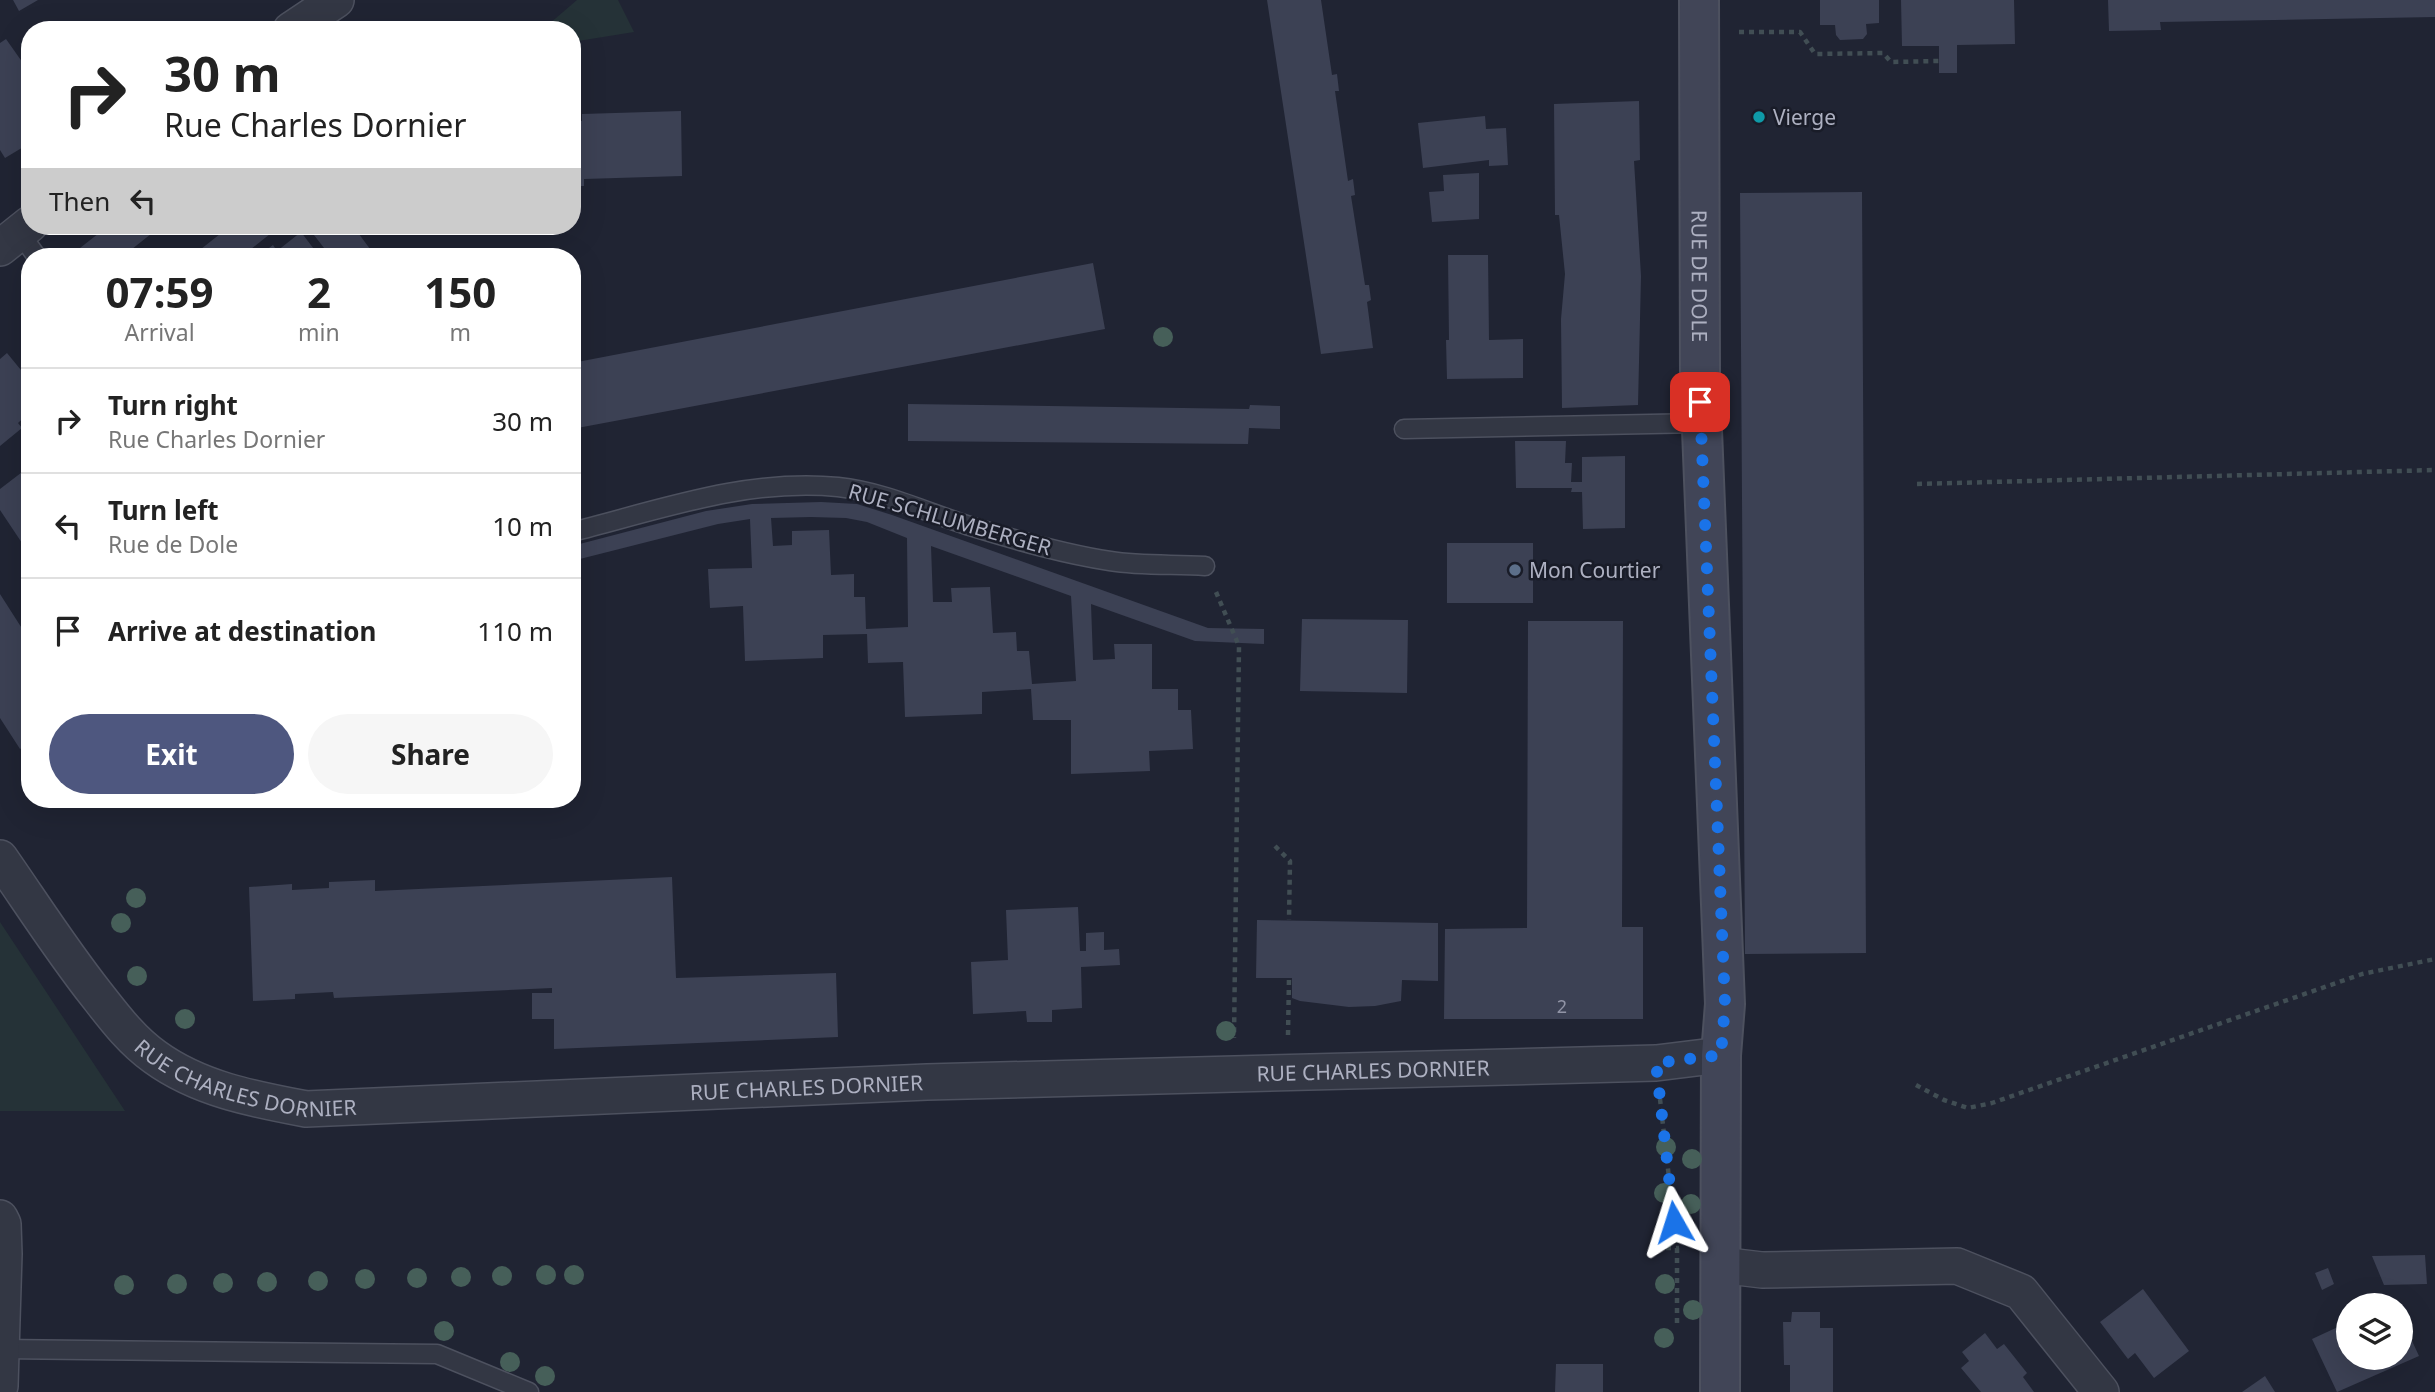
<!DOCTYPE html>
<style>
:root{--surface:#fff;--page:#f6f6f6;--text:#222;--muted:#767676;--line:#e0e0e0;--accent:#4e577f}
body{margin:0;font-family:"Noto Sans",sans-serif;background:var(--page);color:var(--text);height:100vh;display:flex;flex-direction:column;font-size:26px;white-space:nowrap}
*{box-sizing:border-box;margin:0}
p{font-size:23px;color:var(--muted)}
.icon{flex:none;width:38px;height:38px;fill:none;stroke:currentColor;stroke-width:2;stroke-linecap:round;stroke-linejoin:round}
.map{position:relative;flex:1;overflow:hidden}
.side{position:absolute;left:21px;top:248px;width:560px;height:560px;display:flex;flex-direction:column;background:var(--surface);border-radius:28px;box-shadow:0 7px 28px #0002}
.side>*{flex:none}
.hud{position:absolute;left:21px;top:21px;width:560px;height:214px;border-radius:28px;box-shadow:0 7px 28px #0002;background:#fff;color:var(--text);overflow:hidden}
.buttons{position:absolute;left:2336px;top:1293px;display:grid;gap:14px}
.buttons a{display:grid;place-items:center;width:77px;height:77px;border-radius:50%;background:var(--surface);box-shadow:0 7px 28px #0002;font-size:35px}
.pin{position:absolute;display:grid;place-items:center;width:60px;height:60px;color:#fff;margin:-30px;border-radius:14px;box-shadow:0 4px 10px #0006}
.me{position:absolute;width:77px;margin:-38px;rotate:354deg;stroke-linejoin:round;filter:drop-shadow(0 0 5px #0008)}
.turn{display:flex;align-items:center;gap:24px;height:147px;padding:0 28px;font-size:32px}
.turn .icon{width:91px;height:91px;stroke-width:2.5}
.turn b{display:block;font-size:49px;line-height:60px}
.then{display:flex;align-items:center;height:66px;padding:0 28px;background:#0003;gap:14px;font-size:26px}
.eta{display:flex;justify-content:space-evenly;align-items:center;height:119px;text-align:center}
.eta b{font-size:42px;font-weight:700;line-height:49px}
.cta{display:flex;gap:14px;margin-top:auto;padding:14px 28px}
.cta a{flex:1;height:80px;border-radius:42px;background:var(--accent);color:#fff;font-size:28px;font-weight:700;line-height:80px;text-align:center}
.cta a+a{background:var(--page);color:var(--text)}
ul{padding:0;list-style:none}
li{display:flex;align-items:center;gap:21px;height:105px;padding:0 28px;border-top:2px solid var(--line)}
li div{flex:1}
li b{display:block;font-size:26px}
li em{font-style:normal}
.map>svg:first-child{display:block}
.green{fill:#253237}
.building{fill:#3c4154;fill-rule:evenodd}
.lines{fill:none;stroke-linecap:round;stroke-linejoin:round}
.lane-casing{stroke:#4d515f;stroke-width:21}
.street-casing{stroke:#4d515f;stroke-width:38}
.secondary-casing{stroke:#4d515f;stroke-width:42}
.path{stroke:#414e54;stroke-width:4.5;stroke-dasharray:5 5;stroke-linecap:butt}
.lane{stroke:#333744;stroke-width:18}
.street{stroke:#333744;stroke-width:35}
.secondary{stroke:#414557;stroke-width:38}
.tree{fill:#465f59}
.route{stroke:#1a73e8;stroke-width:12;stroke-dasharray:0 21.6}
.culture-dot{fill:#0f9aa8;stroke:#191c28;stroke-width:2.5}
.service-dot{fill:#5c6f8a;stroke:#191c28;stroke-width:2.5}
.labels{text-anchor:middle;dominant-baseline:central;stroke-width:5;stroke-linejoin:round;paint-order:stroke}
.number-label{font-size:18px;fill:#9194a6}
.poi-label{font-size:21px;fill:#adb0c1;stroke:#191c28;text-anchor:start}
.street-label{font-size:21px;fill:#adb0c1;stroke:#191c28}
</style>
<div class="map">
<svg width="2435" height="1392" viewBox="0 0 2435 1392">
<rect width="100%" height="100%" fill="#202433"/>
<!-- green -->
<path class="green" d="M577,0H618L634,32L572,42V30H542Z
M0,922L125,1111H0Z"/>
<!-- building -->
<path class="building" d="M13,0H38L19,11Z
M1267,0H1321L1332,75L1337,74L1339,91H1335L1348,181L1353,179L1355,195L1351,196L1365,285H1369L1371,300L1367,302L1373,348L1321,354Z
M1820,0H1879V23L1866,24L1867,34L1863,39L1840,40L1836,35L1835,25H1820Z
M1901,0H2014L2015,44L1957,45V73H1939V46H1902Z
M2108,0H2435V17L2160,22L2161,30L2109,31Z
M6,39L30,73V143L5,158L0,150V43Z
M1639,101L1640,160L1634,161L1641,276L1638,405L1562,408L1561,319L1565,274L1559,215H1555L1554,104Z
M681,111L682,176L584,179V186H572V121H582V114Z
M1485,116L1486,129L1506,128L1508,165L1489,166V160L1423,168L1418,123Z
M1479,173V219L1432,222L1429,192L1444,191L1443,175Z
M1862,192L1866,953L1745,954L1740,193Z
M108,226H161L122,257H86L80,248Z
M230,226H280L241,257H191Z
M307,226H353L376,257H331Z
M301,232L320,257H257L273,245L277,251Z
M1448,255H1488L1489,340L1523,339V378L1447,379L1446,340H1449Z
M1093,263L1105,329L572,429V363Z
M7,353L30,381V412L18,423L22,428L0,446V359Z
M908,404L1249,409L1250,405L1280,406V429L1249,428L1248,444L908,441Z
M1515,441H1566L1565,463H1572L1571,482H1582V457L1625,456V528L1583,529L1582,492H1571L1572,488H1516Z
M30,466V555L0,510V489Z
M821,502L857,504L892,515L1208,628L1264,629V644L1195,641L1091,604L1093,660L1115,659L1114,644H1152V689H1178V710H1191L1193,749L1149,751L1150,771L1071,774V720H1033L1031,689L982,692V714L905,717L903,662L868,663L867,634L823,635V658L745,661L743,606L710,608L708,569L752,568L750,519L718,524L572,561V546L706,511L752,504ZM811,517L846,518L867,522L907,538L908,627L866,629L865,597H854V574L831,575L829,530L792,531V545L773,546L771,518ZM931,546L1071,596L1076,681L1032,684L1029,651H1017L1016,632L993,633L990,587L951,588L952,602H933Z
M1447,543H1533V603H1447Z
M0,594L30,641V750L27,745L20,749L0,718Z
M1302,619L1408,620L1407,693L1300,691Z
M1528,621H1623L1622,927H1643V1019H1444L1445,929L1527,928Z
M672,877L676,978L836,973L838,1037L554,1049V1019H532V993H552V988L334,998L333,992L295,994V999L253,1001L249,887L292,884V890L329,888V882L375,880V891Z
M1078,907L1080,951H1086V933L1104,932V950L1119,949L1120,965L1081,967L1082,1008L1052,1010V1022H1027L1026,1011L973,1014L971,962L1008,960L1006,910Z
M1257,920L1438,923V981L1402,980L1401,1001L1375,1006L1349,1007L1300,1001L1292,998V978H1256Z
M2425,1255L2427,1284L2384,1285L2372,1256Z
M2328,1268L2334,1284L2322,1290L2315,1273Z
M2143,1289L2189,1351L2154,1378L2135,1353L2128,1359L2100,1322Z
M1792,1312H1820V1328H1833V1392H1790V1365H1784L1783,1322H1791Z
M2401,1317L2419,1356L2337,1392L2312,1339L2340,1326L2343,1334L2348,1331V1358H2401Z
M1985,1333L1997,1349L2004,1344L2027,1373L2023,1377L2034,1392H1981L1961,1368L1969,1361L1962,1352Z
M1556,1364H1603V1392H1555Z
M2265,1376L2275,1392H2242Z"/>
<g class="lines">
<defs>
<path id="lane" d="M19,232L37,257
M1404,429L1701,423
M572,532C659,510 747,478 838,487C886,492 930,514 976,528C1019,541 1064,554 1110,561C1141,566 1174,564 1205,566
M1,1349L437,1354L529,1392"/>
<g id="street">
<path d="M291,30L336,0"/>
<path d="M0,248L30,224"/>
<path id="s1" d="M0,858C32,904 62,951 96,994C114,1017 131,1040 155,1057C199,1089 253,1099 306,1109L927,1082L1656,1063L1721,1055"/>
<path d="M0,1218L3,1224L4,1254L0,1386"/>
<path d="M1720,1265L1762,1270L1957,1266L2021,1292L2101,1392"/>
</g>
<g id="secondary">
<path id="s2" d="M1699,0L1700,380L1725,1004L1721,1055L1720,1392"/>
</g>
</defs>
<!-- lane casing -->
<use href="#lane" class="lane-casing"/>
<!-- street casing -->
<use href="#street" class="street-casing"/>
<!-- secondary casing -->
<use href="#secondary" class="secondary-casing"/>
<!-- path -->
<path class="path" d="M1739,32H1800L1815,54L1883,53L1891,62L1939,61
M1917,484L2435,470
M1216,592L1239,646L1234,1038
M1275,846L1290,861L1289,920
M1288,1035L1289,978
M1916,1085L1944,1100L1968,1108L1992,1103L2362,974L2435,959
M1660,1099L1677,1248V1324
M1666,1248H1679"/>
<!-- lane -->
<use href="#lane" class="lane"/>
<!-- street -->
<use href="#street" class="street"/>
<!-- secondary -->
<use href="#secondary" class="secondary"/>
</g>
<!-- trees -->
<g class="tree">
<circle cx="1163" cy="337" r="10"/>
<circle cx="136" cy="898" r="10"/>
<circle cx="121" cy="923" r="10"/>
<circle cx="137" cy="976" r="10"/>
<circle cx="185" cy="1019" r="10"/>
<circle cx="1226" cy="1031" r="10"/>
<circle cx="1666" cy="1147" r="10"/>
<circle cx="1692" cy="1159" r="10"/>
<circle cx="1664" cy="1193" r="10"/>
<circle cx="1691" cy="1204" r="10"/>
<circle cx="1665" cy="1238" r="10"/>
<circle cx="546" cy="1275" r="10"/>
<circle cx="574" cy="1275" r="10"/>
<circle cx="502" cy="1276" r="10"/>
<circle cx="461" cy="1277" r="10"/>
<circle cx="417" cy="1278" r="10"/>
<circle cx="365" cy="1279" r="10"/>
<circle cx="318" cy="1281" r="10"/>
<circle cx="267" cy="1282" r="10"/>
<circle cx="223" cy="1283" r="10"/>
<circle cx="177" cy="1284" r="10"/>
<circle cx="1665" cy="1284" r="10"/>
<circle cx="124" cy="1285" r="10"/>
<circle cx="1693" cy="1310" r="10"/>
<circle cx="444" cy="1331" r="10"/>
<circle cx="1664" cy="1338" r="10"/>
<circle cx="510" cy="1362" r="10"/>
<circle cx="545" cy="1376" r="10"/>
</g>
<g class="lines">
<!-- route -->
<path class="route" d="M1674,1222L1656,1063L1721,1055L1725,1004L1700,402"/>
</g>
<!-- markers -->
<circle class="culture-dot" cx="1759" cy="117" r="7"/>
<circle class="service-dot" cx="1515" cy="570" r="7"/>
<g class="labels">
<!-- number labels -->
<g class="number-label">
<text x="1562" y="1006">2</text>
</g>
<!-- poi labels -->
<g class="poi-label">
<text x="1773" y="117">Vierge</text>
<text x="1529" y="570">Mon Courtier</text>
</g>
<!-- street labels -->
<g class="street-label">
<text stroke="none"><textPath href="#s2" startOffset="276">RUE DE DOLE</textPath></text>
<text transform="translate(950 519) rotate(16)">RUE SCHLUMBERGER</text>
<text stroke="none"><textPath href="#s1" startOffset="1482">RUE CHARLES DORNIER</textPath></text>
<text stroke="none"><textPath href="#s1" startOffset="348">RUE CHARLES DORNIER</textPath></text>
<text stroke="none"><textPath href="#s1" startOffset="915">RUE CHARLES DORNIER</textPath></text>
</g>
</g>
</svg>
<div class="buttons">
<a><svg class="icon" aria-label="layers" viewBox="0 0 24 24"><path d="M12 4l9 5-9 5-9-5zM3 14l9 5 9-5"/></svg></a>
</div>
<div class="pin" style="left:1700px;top:402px;background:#d93025"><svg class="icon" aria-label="arrive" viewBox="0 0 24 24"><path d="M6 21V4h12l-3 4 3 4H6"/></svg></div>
<svg class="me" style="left:1674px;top:1222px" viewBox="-20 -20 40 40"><path d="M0-17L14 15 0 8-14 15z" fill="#1a73e8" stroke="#fff" stroke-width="4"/></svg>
<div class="hud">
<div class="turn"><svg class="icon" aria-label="right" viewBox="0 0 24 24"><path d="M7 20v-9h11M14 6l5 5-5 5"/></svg><div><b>30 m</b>Rue Charles Dornier</div></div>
<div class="then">Then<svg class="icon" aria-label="left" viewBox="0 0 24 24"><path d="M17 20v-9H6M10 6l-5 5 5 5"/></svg></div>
</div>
<section class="side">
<div class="eta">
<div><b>07:59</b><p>Arrival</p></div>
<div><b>2</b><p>min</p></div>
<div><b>150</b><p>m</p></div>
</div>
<ul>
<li><svg class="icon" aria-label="right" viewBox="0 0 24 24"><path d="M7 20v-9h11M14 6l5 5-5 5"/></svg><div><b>Turn right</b><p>Rue Charles Dornier</p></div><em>30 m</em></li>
<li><svg class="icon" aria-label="left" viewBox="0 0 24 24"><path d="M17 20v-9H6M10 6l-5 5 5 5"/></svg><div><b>Turn left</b><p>Rue de Dole</p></div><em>10 m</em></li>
<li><svg class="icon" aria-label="arrive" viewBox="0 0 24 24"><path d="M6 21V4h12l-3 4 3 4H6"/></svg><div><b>Arrive at destination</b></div><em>110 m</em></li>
</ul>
<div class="cta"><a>Exit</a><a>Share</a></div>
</section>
</div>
